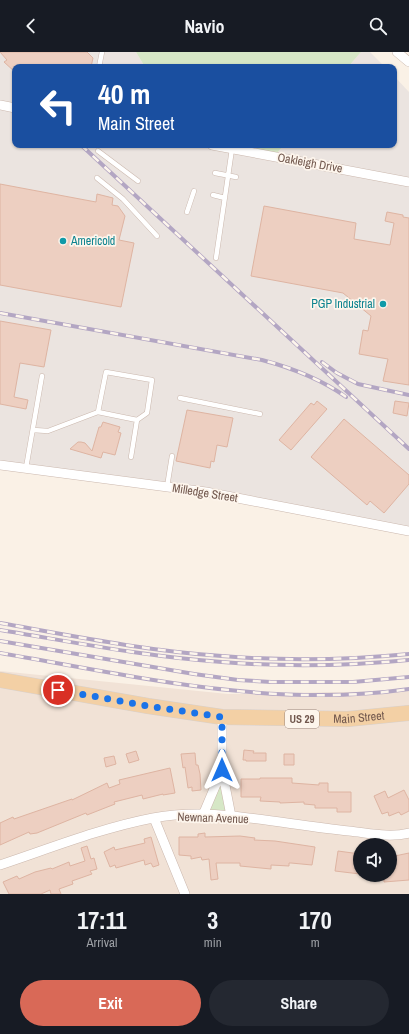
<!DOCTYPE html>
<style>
:root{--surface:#171b24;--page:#242831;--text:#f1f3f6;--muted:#9ea1a6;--accent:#d96957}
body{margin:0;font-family:"Archivo Narrow",sans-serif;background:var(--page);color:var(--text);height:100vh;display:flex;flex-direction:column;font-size:15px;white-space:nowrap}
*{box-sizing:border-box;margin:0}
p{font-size:13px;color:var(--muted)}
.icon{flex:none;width:22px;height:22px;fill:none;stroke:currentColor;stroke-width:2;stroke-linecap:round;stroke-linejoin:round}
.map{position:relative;height:842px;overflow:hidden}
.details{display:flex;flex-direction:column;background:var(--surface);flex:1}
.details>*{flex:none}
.top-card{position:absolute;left:12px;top:12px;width:385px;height:84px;border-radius:8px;box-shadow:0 1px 3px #0004;background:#1a4fa0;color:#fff;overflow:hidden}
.buttons{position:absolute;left:353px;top:786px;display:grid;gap:8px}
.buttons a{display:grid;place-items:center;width:44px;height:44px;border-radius:50%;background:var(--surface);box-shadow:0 1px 3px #0004;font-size:20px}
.pin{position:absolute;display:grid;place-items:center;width:34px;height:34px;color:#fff;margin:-17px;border:2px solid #fff;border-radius:50%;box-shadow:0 1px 4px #0007}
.me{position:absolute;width:44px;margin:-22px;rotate:0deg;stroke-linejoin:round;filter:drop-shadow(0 0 3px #0008)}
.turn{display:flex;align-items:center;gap:14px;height:84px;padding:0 20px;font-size:18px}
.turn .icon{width:52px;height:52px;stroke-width:2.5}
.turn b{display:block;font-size:28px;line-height:34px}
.eta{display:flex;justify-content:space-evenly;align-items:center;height:68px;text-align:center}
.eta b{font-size:24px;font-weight:700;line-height:28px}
.primary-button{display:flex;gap:8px;margin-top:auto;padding:8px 20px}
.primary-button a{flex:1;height:46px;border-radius:24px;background:var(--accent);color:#fff;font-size:16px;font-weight:700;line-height:46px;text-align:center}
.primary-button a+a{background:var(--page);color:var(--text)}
header{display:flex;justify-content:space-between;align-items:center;height:52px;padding:0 20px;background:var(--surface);font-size:18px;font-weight:700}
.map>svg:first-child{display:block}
.residential{fill:#f1e2d6;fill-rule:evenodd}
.industrial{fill:#ebe4e0}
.green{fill:#d6e7c6}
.building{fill:#edcfc1;stroke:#deb4a2}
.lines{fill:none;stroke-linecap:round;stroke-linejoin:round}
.service-casing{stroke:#cbb8ae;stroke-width:5.5}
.minor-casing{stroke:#cbb8ae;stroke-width:10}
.primary-casing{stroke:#d7d0cd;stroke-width:16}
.service{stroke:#fff;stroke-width:4.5}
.minor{stroke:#fff;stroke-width:9}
.primary{stroke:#f3d0a5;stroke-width:15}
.rail-casing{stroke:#b3a6c3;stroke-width:4}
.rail{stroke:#fdf5ec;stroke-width:2.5;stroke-dasharray:8;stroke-linecap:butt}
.route{stroke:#1a73e8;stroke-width:7;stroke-dasharray:0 12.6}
.culture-dot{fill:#0f9aa8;stroke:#fdf5ec;stroke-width:1.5}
.labels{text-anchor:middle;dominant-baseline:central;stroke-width:3.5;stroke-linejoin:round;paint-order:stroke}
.shield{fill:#fdf5ec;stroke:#9b867d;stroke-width:1}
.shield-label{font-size:11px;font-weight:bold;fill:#71574d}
.street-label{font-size:12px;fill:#71574d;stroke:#fdf5ec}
.culture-label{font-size:12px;fill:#0d838f;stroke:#fdf5ec;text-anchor:start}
</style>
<header><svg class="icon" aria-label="back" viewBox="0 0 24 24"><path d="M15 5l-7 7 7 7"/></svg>Navio<svg class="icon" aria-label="search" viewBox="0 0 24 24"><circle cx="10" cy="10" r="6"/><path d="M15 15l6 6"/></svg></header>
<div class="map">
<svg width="409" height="842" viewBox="0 0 409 842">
<rect width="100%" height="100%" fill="#faf1e6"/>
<!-- residential -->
<path class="residential" d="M0,619L228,642L409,639V842H0ZM360,793H390V823H360Z"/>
<!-- industrial -->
<path class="industrial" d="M0,0H136L145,15H15V93H196L276,102L284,93H394V24L409,40V478L127,433L0,415Z
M361,0H370L385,15H348Z"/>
<!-- green -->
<path class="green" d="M136,0H361L348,15H145Z
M196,93H284L276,102Z
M220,723L228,764L206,763Z"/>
<!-- building -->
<path class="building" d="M0,0H87L93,6L91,15H15V20L4,10L7,8Z
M0,132L96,150L97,142L113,146L112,153L118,154L125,164L119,188L134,191L121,255L0,233Z
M264,154L356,171L354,187L390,193L394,171L385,169L387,160L403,163V165L409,166V333L383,329L388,307L359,302L363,278L368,279L371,264L343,241L251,224Z
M0,269L51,278L44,315L20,311L14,345L28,348L26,357L0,352Z
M317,349L327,357L291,398L279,388L311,351L314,353Z
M395,349L409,351L407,364L393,361Z
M187,358L233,366L227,395L217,393L214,410L211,409L210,416L176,409Z
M344,367L409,423V432L384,461L370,449L367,453L311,405Z
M103,370L120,375L118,380L121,381L115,403L103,400L101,406L70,397L78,390H81L85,391L92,399L99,375H101Z
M244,698L254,699L253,701H266V709H246V708H243Z
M136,699L139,708L129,711L126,702Z
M195,701L196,713H198L200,722L201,738L192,739V735L188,736L185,715L183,716L181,702Z
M284,702H294V713H284Z
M114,704L116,712L106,715L104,706Z
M170,716L175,741L163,743V742L143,747L142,743L114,750L115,752L87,763L86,761L37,781L30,782L29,780L0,793V771L13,765L14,767L72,747V748L107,731L109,736L120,732L119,728Z
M260,726H292V731L319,733V731H328V740H351V760H337V756H315V753L304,752V750L280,751V750L260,749L261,745H241V727H260Z
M404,738L409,748V759L401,763L399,760L389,764L388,760L382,762L374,744L385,739L388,746Z
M205,781V785L240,784L255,786L254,788L275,789L315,795L312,813L291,811H289V814L271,813V817L240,814V811H216L218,827L211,828L209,807L202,808L201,805L191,807V804L179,803V785H198V782Z
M151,785L159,813L153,815L151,811L145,813L144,808L116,816L115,813L110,815L104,800L114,795L115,798L145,791L144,787Z
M87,794L91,807L94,806L97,817L90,819L92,822L72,829L73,832L59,837L61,842H51L50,838L41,842H9L3,830L17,824L19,827L35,820L51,816L52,817L69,810L70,814L85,809L81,796Z
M338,799L360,802V822L335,819Z
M409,801V828L384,830V823H390V805Z"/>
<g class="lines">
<defs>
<path id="service" d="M99,15L102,0
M98,99L138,129
M215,121L236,125
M97,126L123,147L157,184
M213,143L225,146
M187,160L194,139
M216,206L232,97
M180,346L260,362
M33,378L48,379L98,360L137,368L147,361L152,328L106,320L98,360
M131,405L137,368
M26,416L42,324
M167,435L172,404"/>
<path id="minor" d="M397,0L409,10
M0,53L15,56
M212,93L409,130
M0,413L206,440L409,479
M222,665V718L231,764
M203,763L222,718
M154,766L185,842
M0,813C51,796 101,776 153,766C179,761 206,761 232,764C271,768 310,775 349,779C369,781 389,786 409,781"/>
<g id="primary">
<path id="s1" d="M0,628L148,654L222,665L348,667L409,661"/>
</g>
</defs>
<!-- service casing -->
<use href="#service" class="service-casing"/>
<!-- minor casing -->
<use href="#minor" class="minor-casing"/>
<!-- primary casing -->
<use href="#primary" class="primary-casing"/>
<!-- service -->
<use href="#service" class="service"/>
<!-- minor -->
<use href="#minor" class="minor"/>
<!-- primary -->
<use href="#primary" class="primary"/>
<defs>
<path id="rail" d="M81,93L409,397
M0,261L262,308C292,316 321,327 346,345
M322,310L337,321L358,332L409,343
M0,571C73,584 147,599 222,604C284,609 347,608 409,602
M0,578C73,590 147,605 222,610C284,615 347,614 409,608
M0,589L194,622L238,628L271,630H353L409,625
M0,601C134,624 272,657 409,637"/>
</defs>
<!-- rail casing -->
<use href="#rail" class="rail-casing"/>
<!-- rail -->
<use href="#rail" class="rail"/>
</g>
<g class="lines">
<!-- route -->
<path class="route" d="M58,638L148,654L222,665V718"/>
</g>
<!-- markers -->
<g class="culture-dot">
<circle cx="63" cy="189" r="4"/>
<circle cx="383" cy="252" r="4"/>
</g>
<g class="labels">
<!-- shield labels -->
<rect class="shield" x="285" y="658" width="34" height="18" rx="3"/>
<g class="shield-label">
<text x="302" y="667">US 29</text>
</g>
<!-- street labels -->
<g class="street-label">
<text transform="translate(310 111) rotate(10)">Oakleigh Drive</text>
<text transform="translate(205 441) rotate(9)">Milledge Street</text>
<text stroke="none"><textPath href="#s1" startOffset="362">Main Street</textPath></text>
<text transform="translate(213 766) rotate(2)">Newnan Avenue</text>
</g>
<!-- culture labels -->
<g class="culture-label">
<text x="71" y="189">Americold</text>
<text x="375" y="252" text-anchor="end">PGP Industrial</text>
</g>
</g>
</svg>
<div class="buttons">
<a><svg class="icon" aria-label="sound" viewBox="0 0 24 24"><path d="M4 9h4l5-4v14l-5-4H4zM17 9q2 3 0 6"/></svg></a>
</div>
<div class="pin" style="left:58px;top:638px;background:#d93025"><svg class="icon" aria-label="arrive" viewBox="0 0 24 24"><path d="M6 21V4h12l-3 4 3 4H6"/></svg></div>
<svg class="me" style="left:222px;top:718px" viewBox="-20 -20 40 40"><path d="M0-17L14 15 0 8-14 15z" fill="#1a73e8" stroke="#fff" stroke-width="4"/></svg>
<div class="top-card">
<div class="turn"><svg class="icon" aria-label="left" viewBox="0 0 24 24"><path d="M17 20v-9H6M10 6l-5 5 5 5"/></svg><div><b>40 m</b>Main Street</div></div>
</div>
</div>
<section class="details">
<div class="eta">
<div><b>17:11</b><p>Arrival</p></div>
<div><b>3</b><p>min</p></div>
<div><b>170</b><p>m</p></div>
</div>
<div class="primary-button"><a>Exit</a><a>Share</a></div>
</section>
